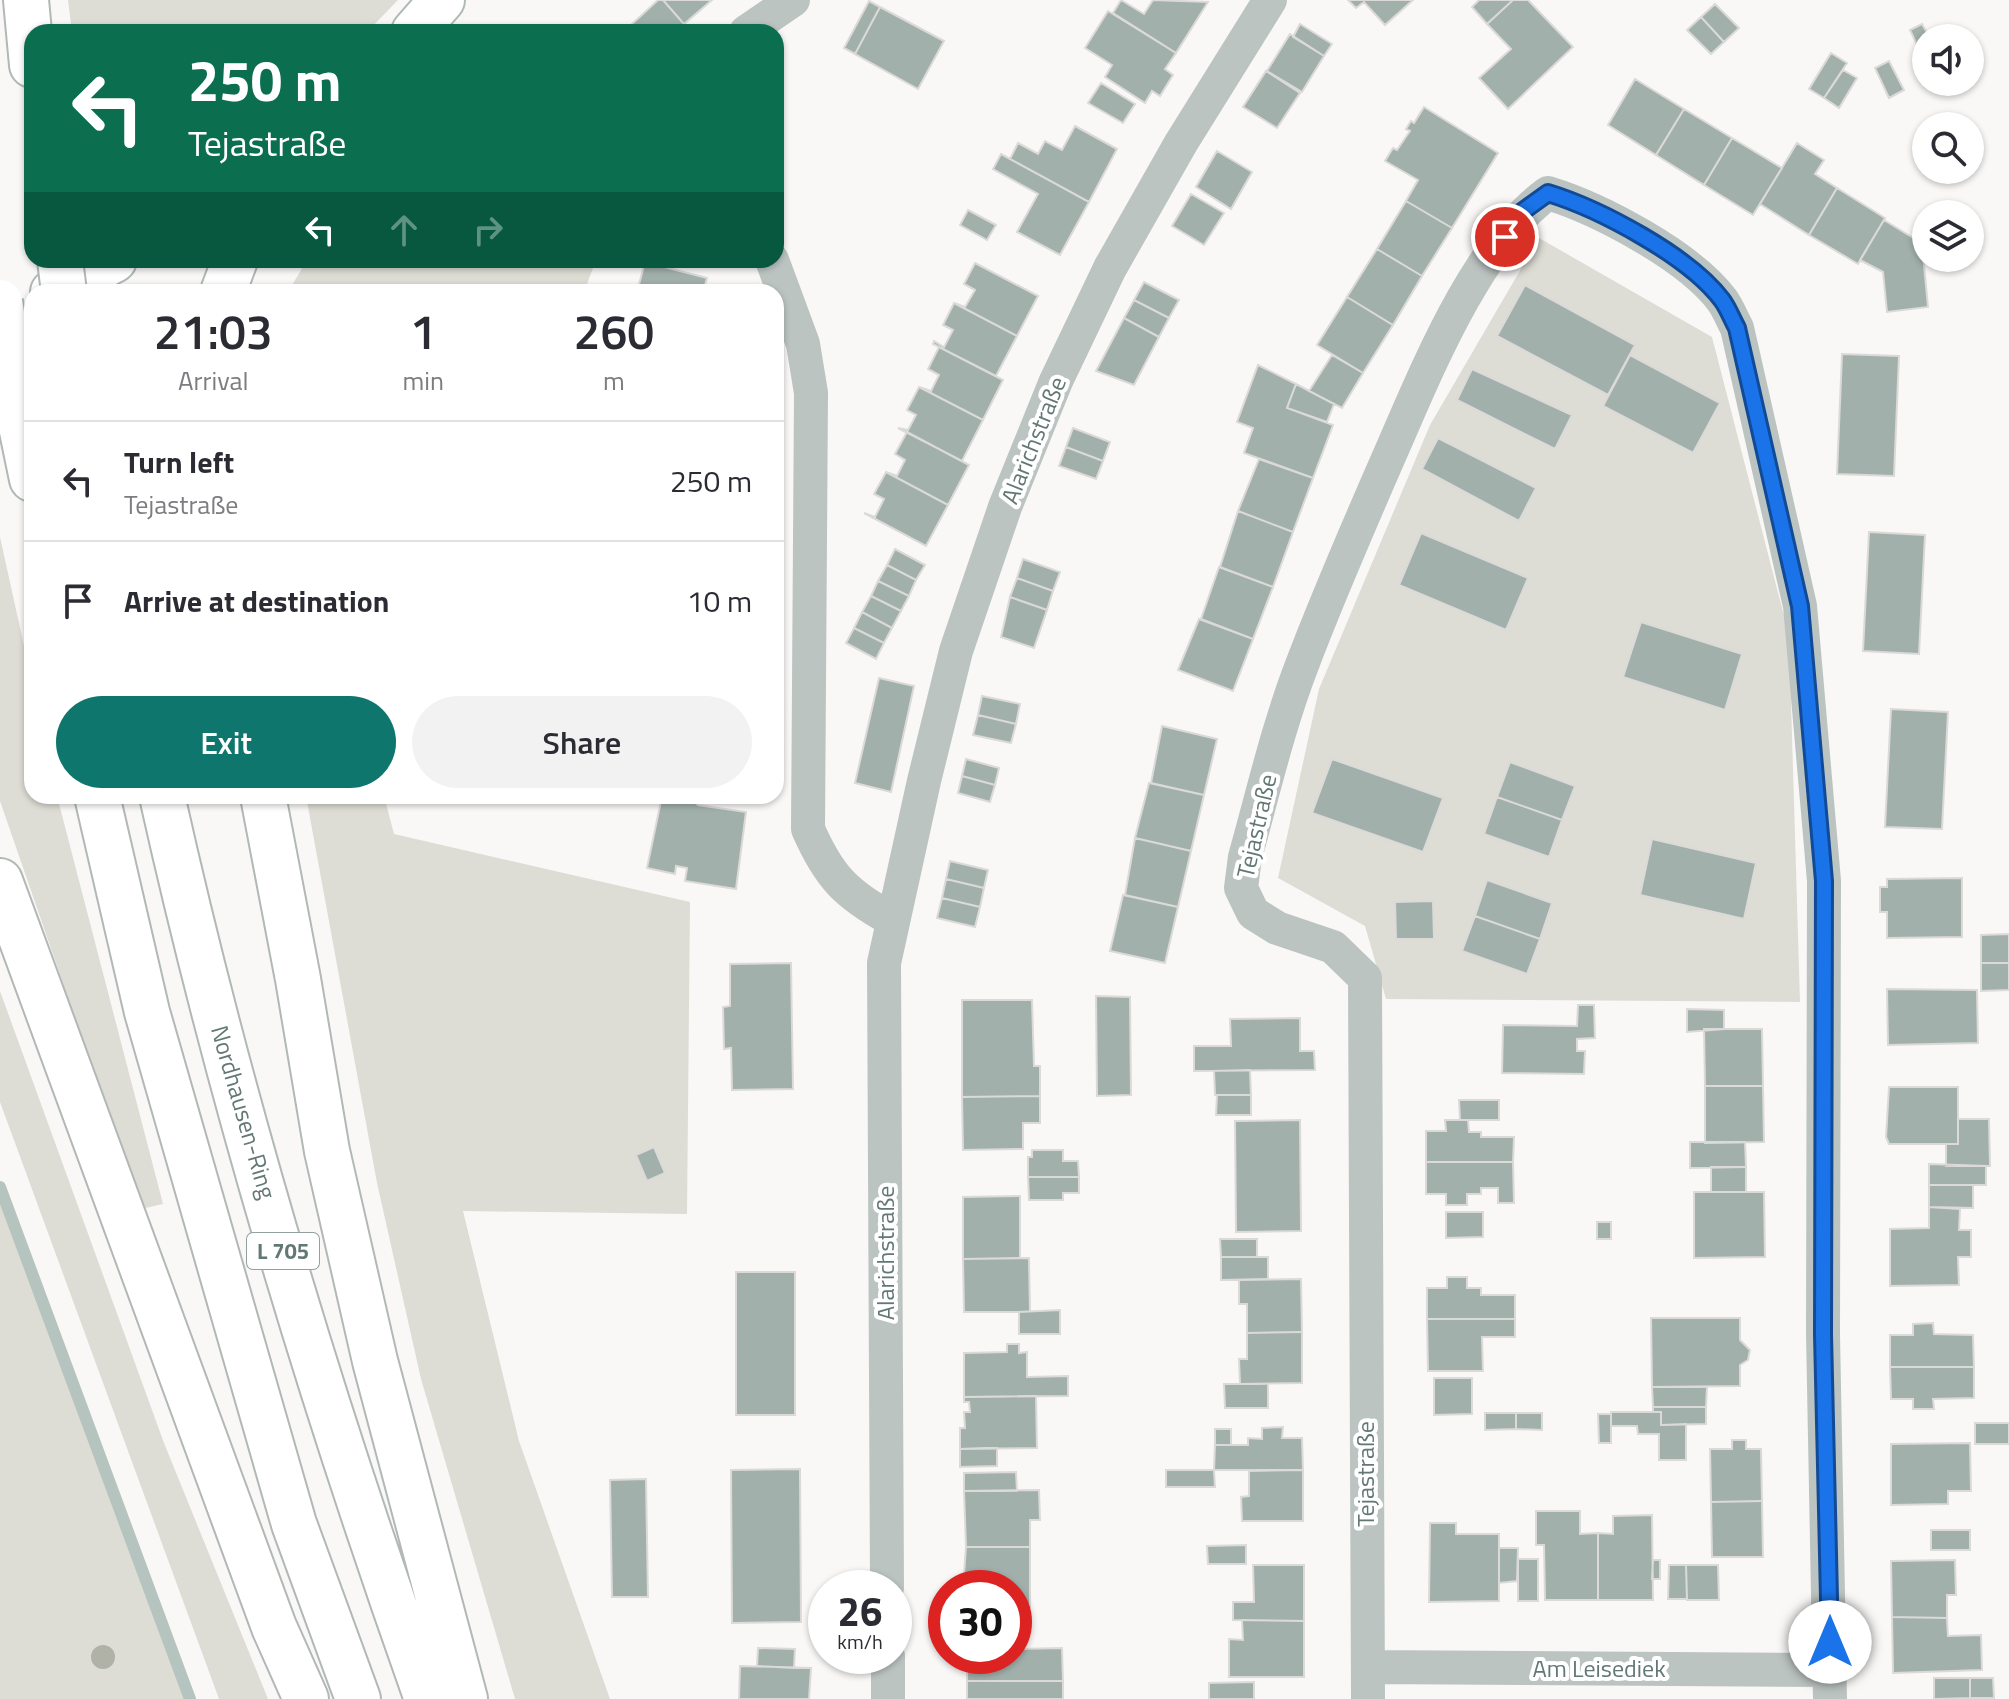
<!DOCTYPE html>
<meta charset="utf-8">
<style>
:root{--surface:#fff;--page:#f2f2f3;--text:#2b2b33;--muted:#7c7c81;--line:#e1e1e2;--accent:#0f766e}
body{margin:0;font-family:"Titillium Web",sans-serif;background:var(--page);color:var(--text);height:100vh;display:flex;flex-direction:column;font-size:30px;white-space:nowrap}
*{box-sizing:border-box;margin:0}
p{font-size:26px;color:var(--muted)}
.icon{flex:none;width:44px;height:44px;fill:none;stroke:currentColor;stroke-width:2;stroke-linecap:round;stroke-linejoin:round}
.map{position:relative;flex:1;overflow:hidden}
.sheet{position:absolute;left:24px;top:284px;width:760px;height:520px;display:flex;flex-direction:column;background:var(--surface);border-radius:24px;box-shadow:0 2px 6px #0004}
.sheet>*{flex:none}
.hud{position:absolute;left:24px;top:24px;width:760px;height:244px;border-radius:24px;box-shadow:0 2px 6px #0004;background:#0b6e4f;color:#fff;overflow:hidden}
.buttons{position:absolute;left:1912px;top:24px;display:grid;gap:16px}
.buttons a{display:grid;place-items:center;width:72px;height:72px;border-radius:50%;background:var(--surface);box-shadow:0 2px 6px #0004;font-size:40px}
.speed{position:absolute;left:808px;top:1570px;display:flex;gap:16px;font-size:40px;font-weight:700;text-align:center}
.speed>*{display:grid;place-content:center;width:104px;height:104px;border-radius:50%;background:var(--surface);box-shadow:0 2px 6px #0004;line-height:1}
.speed small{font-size:20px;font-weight:400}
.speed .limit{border:12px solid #d22;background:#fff;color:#111}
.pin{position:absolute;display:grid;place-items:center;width:68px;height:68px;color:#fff;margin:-34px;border:4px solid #fff;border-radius:50%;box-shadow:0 2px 8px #0007}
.me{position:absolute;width:88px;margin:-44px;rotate:0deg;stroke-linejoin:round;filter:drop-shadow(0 0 6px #0008)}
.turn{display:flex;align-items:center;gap:28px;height:168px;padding:0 32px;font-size:36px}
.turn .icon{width:104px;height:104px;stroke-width:2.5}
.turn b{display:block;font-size:56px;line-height:68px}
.lanes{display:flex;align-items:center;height:76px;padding:0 32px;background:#0003;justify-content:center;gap:40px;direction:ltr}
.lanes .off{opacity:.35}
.eta{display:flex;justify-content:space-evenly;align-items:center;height:136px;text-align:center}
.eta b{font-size:48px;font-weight:600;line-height:56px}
.primary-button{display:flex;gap:16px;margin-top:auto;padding:16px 32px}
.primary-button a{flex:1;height:92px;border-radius:48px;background:var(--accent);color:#fff;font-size:32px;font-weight:600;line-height:92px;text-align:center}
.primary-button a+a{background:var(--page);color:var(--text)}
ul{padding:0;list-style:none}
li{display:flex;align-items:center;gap:24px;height:120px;padding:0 32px;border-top:2px solid var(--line)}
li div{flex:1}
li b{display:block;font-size:30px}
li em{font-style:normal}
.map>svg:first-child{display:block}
.green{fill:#ddddd6}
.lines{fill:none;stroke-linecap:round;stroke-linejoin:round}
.stream{stroke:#b6c4bf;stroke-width:12}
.building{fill:#a2b0ac;stroke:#dbdad9;stroke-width:2}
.secondary-casing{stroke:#afb9b7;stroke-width:48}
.trunk-casing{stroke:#b1b8b6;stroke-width:48}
.minor{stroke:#bcc4c2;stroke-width:34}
.secondary{stroke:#fff;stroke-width:44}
.trunk{stroke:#fff;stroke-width:44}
.trunk-bridge-casing{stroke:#b1b8b6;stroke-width:48;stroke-linecap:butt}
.trunk-bridge{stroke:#fff;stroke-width:44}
.tree{fill:#b0b1a7}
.route-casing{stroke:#114b97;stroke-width:20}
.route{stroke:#1a73e8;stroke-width:14}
.labels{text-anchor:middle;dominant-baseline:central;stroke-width:8;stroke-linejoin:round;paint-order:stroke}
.shield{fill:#fff;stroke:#92a09e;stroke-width:2}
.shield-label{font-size:22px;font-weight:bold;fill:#637874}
.street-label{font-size:24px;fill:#637874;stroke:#fff}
</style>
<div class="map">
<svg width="2009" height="1699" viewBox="0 0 2009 1699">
<rect width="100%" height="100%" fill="#f9f8f7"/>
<!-- green -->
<path class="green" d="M68,0H398L367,32H72Z
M1539,238L1712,337L1789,635L1800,1002L1386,999L1365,926L1278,878L1319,689L1430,425Z
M307,260H596L584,292H288Z
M0,537L32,682V796H57L163,1204L141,1209L0,801Z
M306,796H384L394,834L690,902L687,1214L463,1211L519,1441L610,1699H515L421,1379L377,1183Z
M0,991L164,1443L268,1699H219L0,1102Z
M0,1195L187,1699H0Z"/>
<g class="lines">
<!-- stream -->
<path class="stream" d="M0,1187L190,1699"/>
</g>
<!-- building -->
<path class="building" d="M658,0H663L684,24L676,32H639L632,24Z
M663,0H712L684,24Z
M1121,0L1144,14L1153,0L1208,2L1176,53L1113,13Z
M1348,0H1413L1385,25L1364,2L1356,8Z
M1479,0H1513L1487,24L1472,7Z
M1513,0H1528L1573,47L1508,109L1479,78L1511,49L1487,24Z
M869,1L880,7L855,54L844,48Z
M1715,4L1739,28L1724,42L1701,17Z
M880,7L944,41L918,89L855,54Z
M1108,11L1176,53L1165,69L1173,75L1160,96L1152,91L1145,103L1105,77L1112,65L1085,48Z
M1701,17L1724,42L1711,54L1687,30Z
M1300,24L1332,44L1324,56L1293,37Z
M1922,24L1930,38L1918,47L1910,30Z
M1290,34L1324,56L1302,92L1267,71Z
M1831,53L1847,63L1824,98L1809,89Z
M1889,61L1904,90L1889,98L1875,68Z
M1843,70L1857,78L1839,108L1824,98Z
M1266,71L1300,93L1277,128L1243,107Z
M1635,79L1684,109L1656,155L1608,125Z
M1101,83L1135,104L1123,123L1088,103Z
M1424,107L1498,153L1452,228L1406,201L1418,180L1385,161L1393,148L1397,150L1410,131L1406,129L1411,121L1414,123Z
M1684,109L1732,138L1704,185L1656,155Z
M1075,126L1117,149L1089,202L1010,159L1018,143L1038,154L1045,141L1062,150Z
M1732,138L1782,168L1753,215L1704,185Z
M1797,143L1824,160L1815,174L1837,188L1809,235L1760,204Z
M1217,151L1252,172L1231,209L1196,187Z
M1001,154L1089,202L1060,255L1017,232L1038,194L993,169Z
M1837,188L1885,218L1858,264L1809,235Z
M1191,194L1224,213L1204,245L1172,226Z
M1406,201L1452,228L1422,276L1377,249Z
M968,210L996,225L987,240L960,225Z
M1884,220L1918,241L1923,254L1928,307L1887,312L1883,272L1860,260Z
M1377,249L1422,276L1393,325L1347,297Z
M645,262L707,278L703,292H637Z
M975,263L1038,296L1017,336L954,303L965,307L975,290L964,284Z
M1144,282L1179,300L1169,318L1134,300Z
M1525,285L1635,345L1608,395L1497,336Z
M1347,297L1393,325L1363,373L1317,345Z
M1134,300L1169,318L1159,337L1124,318Z
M954,303L1017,336L996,376L933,344L934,341L944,347L953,330L943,325Z
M1124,318L1159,337L1134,385L1096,371Z
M939,347L1003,380L983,420L919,387L931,391L939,375L928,369Z
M1842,354L1899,356L1894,476L1837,474Z
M1332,355L1363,373L1342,408L1309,391Z
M1630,355L1720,403L1693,453L1603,406Z
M1258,365L1296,384L1287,408L1333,425L1313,478L1244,453L1253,428L1237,422Z
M1472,369L1572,415L1555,449L1457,400Z
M1296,384L1334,404L1327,422L1287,408Z
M919,387L983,420L962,461L898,428L908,430L916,415L907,410Z
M1073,428L1110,442L1103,461L1066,447Z
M907,432L969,465L948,505L886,472L897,476L905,460L895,454Z
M1438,438L1536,488L1519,521L1422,469Z
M1066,447L1103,461L1096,479L1059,466Z
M1259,459L1313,478L1293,532L1238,511Z
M886,472L948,505L926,546L864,513L875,517L884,499L874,494Z
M1238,511L1293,532L1273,587L1220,567Z
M1869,532L1925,535L1919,654L1863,651Z
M1421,533L1528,578L1506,630L1399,585Z
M895,549L925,565L916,580L887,565Z
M1023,559L1060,572L1053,591L1017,578Z
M887,565L916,580L909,596L878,581Z
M1219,567L1273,587L1253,639L1201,619Z
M1017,578L1053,591L1047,610L1010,597Z
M878,581L909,596L901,611L871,596Z
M871,596L901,611L892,628L862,612Z
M1010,597L1047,610L1034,648L1001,637Z
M862,612L892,628L884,643L854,628Z
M1199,619L1253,639L1233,691L1178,670Z
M1641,622L1742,654L1725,710L1623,677Z
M854,628L884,643L876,659L846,643Z
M879,678L914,686L891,792L855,783Z
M982,696L1020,704L1016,724L978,715Z
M1891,709L1948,712L1942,829L1885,827Z
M978,715L1016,724L1011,743L973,735Z
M1162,726L1217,739L1204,795L1151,783Z
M966,759L999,768L995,785L962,776Z
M1332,759L1443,798L1423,852L1312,813Z
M1510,762L1575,786L1562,820L1497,797Z
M962,776L995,785L990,802L958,793Z
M1149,783L1204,795L1191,851L1135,838Z
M662,796H689L698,805L746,812L736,889L685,881L687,868L676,866L675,874L647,868Z
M1497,797L1562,820L1549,857L1484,834Z
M1135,838L1191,851L1178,907L1125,895Z
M1652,839L1756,863L1744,919L1640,895Z
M950,861L988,870L984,888L946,879Z
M1962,878V937L1887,938V912H1880V887H1887V879Z
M946,879L984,888L980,907L942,898Z
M1487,880L1552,903L1540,939L1475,916Z
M1123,895L1178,907L1165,963L1110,951Z
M942,898L980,907L975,927L937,918Z
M1433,901L1434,939H1396L1395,902Z
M1475,916L1540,939L1527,974L1462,951Z
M2009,934V963H1981V935Z
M791,963L793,1089L732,1090L731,1048L724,1049L723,1007L730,1006V964Z
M1981,963H2009V990L1981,991Z
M1887,989L1977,990L1978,1043L1888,1045Z
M1096,996L1130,997L1131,1095L1097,1096Z
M962,1000H1032L1034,1066H1040V1096L962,1097Z
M1578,1005H1594L1595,1038L1577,1039V1051H1585L1584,1074L1502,1073L1503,1025L1577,1026Z
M1687,1009L1724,1010V1029L1687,1032Z
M1300,1018V1051H1314L1315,1070L1194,1071V1046H1231L1230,1019Z
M1704,1029H1762L1763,1086H1705Z
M1250,1070L1251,1095H1215L1214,1071Z
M1705,1086H1763L1764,1142L1705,1143Z
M1889,1087H1958V1144H1889L1886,1137Z
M1217,1095H1251V1115H1216Z
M1040,1096V1123H1023V1149L963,1150L962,1097Z
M1459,1100H1499V1120H1460Z
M1958,1119H1989L1990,1166H1946V1144H1958Z
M1300,1120L1301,1231L1236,1232L1235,1121Z
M1445,1120H1468L1469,1132H1481V1137H1514L1513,1162H1426V1131H1446Z
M1690,1142H1745L1746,1167L1690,1168Z
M654,1147L665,1173L647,1181L636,1155Z
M1032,1150H1063V1161H1078L1079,1177H1028V1157H1032Z
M1426,1162H1513L1514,1203H1498V1188H1481V1194H1467V1205H1446V1194H1426Z
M1929,1164L1986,1166V1185H1929Z
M1711,1167H1746V1192H1711Z
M1028,1177H1079V1193H1063V1200H1029Z
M1929,1185H1973V1208L1929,1207Z
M1694,1192H1764L1765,1257L1694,1258Z
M1020,1196V1258L963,1259V1197Z
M1929,1207L1960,1209L1959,1230H1971V1257H1958L1959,1285L1890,1286V1229L1929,1228Z
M1446,1212H1483V1237L1446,1238Z
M1597,1222H1611V1239H1597Z
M1220,1239H1257V1257H1221Z
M1221,1257H1268V1279L1221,1280Z
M1029,1258L1030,1312H964L963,1259Z
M736,1272H795V1415H736Z
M1447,1277H1467V1288H1481V1295H1515V1319H1427V1288H1447Z
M1301,1279L1302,1332L1247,1333V1304H1239V1280Z
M1060,1310V1334H1019V1312Z
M1651,1318H1740V1340L1750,1350L1748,1360L1740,1365V1386L1652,1387Z
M1427,1319H1515V1337H1482L1483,1371H1428Z
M1933,1323L1934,1334L1973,1335L1974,1367H1890V1335H1913V1324Z
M1302,1332V1383L1240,1384L1239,1359H1247V1333Z
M1007,1344H1019V1353L1027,1352V1377L1068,1376V1396L964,1397V1353L1007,1352Z
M1890,1367H1974V1398L1933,1399L1934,1409H1913V1399H1891Z
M1434,1378H1472V1414L1434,1415Z
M1224,1384H1268V1408H1225Z
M1652,1387H1707L1706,1407H1653Z
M1036,1396L1037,1448L960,1449V1428H965L964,1412H970L969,1402H964V1397Z
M1653,1407H1706V1424L1661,1425V1412H1653Z
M1611,1412H1661V1425L1686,1424V1460H1659V1434H1638L1637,1426H1611Z
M1485,1413H1516V1429L1485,1430Z
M1516,1413H1542V1430L1516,1429Z
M1598,1414H1611V1443H1599Z
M1975,1423H2009V1444H1975Z
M1283,1427L1282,1438H1302L1303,1470H1214L1215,1445H1248V1438L1262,1439V1428Z
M1215,1429H1231V1445H1215Z
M1732,1440H1746V1449H1761L1762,1501L1711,1502L1710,1449H1732Z
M1970,1443L1971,1491H1948V1504L1891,1505V1444Z
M997,1448V1466L960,1467V1449Z
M800,1469L801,1622L732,1623L731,1470Z
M1166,1470H1214L1215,1487H1166Z
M1303,1470V1521H1242L1241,1497L1249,1496V1471Z
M1016,1472L1017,1491H964V1473Z
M646,1479L648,1597H612L610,1480Z
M1039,1490L1040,1520H1030V1547H966L964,1491Z
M1762,1501L1763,1557H1712L1711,1502Z
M1536,1511H1580V1534L1598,1533V1600H1545L1544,1545H1536Z
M1652,1515L1653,1600H1598V1533L1613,1534V1516Z
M1430,1523H1456V1534H1499V1601L1429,1602Z
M1931,1530H1970V1550H1931Z
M1246,1545V1564H1208L1207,1546Z
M966,1547H1030V1607L1014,1608V1588H963Z
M1499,1548H1518L1517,1581L1499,1583Z
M1518,1559H1538V1601H1518Z
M1653,1560H1660V1579H1652Z
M1955,1560L1956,1595H1947V1618L1892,1617L1891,1561Z
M1253,1565H1304V1621L1233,1620V1602H1254Z
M1669,1565H1686L1687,1599H1668Z
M1686,1565H1718L1719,1600H1687Z
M1892,1617L1947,1618L1948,1636L1981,1635L1982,1670L1893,1673Z
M1242,1620L1304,1621V1677H1229V1639L1243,1640Z
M758,1648L795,1649L794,1668L757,1666Z
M1062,1648L1063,1681H967V1656H1014V1649Z
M740,1666L811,1668L809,1699H739Z
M1934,1678H1970V1698L1934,1699Z
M1970,1678H1993L1994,1698H1970Z
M967,1681H1063V1699H967Z
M1254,1682V1699H1209V1683Z"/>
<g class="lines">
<defs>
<path id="secondary" d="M414,32L442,0
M53,292L114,260"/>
<path id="trunk" d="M26,0L32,65
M223,292L235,260
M21,426L32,479
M97,796L147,1012L294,1524L358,1699
M162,796C230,1101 322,1404 427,1699
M263,796L298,979L327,1151L375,1361L465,1699
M0,881L274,1627L306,1699"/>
</defs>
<!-- secondary casing -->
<use href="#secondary" class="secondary-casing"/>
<!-- trunk casing -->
<use href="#trunk" class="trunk-casing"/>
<!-- minor -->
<path class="minor" d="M746,32L793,0
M772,260L803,344L811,393L808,829C829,877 846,894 891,919
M887,1588L884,963L924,781L956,651L1005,507L1056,381L1110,268L1181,143L1270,0
M888,1656V1699
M1368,1667L1830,1670
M1368,1699L1365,978L1333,947L1277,928L1253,913L1241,888L1245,857C1263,793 1278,727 1302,665C1330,591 1362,518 1394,445C1428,367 1478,244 1548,193C1600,209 1689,256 1722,300C1728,308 1732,319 1737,328L1800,606L1824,881L1823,1334L1830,1699"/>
<!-- secondary -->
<use href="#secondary" class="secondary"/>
<!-- trunk -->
<use href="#trunk" class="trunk"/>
<defs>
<path id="trunk-bridge" d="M60,260L64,292
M0,302L21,426"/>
</defs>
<!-- trunk-bridge casing -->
<use href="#trunk-bridge" class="trunk-bridge-casing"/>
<!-- trunk-bridge -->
<use href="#trunk-bridge" class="trunk-bridge"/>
</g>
<!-- trees -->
<circle class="tree" cx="103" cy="1657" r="12"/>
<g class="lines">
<defs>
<path id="route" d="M1505,237L1523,211L1548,193C1600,209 1689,256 1722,300C1728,308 1732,319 1737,328L1800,606L1824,881L1823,1334L1830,1642"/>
</defs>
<!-- route casing -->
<use href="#route" class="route-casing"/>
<!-- route -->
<use href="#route" class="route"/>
</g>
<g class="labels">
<!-- shield labels -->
<rect class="shield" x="247" y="1233" width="72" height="36" rx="6"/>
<g class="shield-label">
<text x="283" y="1251">L 705</text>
</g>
<!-- street labels -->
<g class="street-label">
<text transform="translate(1033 440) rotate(-68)">Alarichstraße</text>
<text transform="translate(1256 826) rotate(-77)">Tejastraße</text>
<text transform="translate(244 1112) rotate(74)">Nordhausen-Ring</text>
<text transform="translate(885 1253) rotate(-90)">Alarichstraße</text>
<text transform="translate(1365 1474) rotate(-90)">Tejastraße</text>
<text x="1599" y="1668">Am Leisediek</text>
</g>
</g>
</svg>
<div class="buttons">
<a><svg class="icon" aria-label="sound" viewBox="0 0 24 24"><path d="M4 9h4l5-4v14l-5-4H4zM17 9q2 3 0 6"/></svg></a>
<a><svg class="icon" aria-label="search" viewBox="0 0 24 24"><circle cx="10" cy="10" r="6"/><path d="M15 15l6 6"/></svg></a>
<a><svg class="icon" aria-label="layers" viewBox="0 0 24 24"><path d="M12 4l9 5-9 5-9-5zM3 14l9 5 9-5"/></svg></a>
</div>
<div class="speed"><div>26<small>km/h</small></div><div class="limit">30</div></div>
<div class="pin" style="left:1505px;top:237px;background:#d93025"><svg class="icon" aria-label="arrive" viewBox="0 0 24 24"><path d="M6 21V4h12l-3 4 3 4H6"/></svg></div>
<svg class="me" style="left:1830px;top:1642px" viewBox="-20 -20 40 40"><circle r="19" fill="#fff"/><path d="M0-13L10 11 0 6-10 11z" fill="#1a73e8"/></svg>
<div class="hud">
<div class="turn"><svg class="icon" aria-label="left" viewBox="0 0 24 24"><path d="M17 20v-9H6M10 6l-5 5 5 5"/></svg><div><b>250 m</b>Tejastraße</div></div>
<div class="lanes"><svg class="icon" aria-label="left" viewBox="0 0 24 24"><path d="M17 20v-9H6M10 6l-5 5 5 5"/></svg><svg class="icon off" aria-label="ahead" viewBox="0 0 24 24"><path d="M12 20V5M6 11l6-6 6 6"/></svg><svg class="icon off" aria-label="right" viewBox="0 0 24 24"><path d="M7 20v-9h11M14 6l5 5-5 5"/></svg></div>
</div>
<section class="sheet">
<div class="eta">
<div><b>21:03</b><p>Arrival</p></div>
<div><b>1</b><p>min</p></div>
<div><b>260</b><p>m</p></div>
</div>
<ul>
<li><svg class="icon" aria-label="left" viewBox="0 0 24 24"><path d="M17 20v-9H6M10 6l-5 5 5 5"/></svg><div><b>Turn left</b><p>Tejastraße</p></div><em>250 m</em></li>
<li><svg class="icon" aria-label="arrive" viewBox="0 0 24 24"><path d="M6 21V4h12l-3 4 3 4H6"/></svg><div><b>Arrive at destination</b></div><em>10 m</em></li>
</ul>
<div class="primary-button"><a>Exit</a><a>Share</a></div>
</section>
</div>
